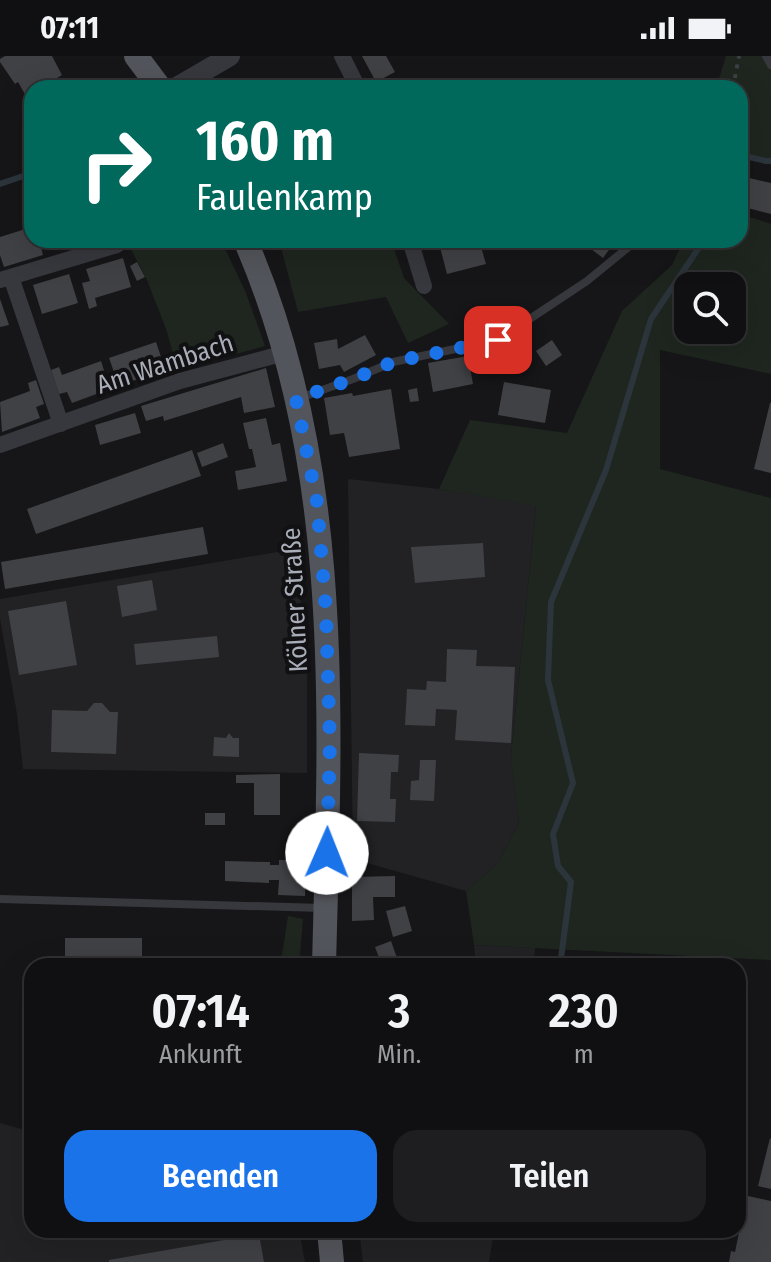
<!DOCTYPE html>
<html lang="de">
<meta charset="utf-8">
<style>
:root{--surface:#101012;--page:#1e1e20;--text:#f1f3f6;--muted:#9c9d9f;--line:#303032;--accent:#1a73e8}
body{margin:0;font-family:"Fira Sans Condensed",sans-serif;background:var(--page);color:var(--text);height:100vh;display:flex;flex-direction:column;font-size:30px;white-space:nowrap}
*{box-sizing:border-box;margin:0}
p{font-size:26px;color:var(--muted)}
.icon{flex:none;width:44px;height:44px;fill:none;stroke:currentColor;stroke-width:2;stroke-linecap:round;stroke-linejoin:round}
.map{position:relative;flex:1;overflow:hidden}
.sheet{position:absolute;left:24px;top:902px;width:722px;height:280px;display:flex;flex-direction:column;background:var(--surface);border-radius:24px;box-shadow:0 8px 32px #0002,0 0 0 2px var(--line)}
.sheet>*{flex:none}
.guide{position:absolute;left:24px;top:24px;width:724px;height:168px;border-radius:24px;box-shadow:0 8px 32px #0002,0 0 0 2px var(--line);background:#00695c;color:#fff;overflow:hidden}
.controls{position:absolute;left:674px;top:216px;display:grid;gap:16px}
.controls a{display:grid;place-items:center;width:72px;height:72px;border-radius:16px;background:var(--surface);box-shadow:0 8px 32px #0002,0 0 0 2px var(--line);font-size:40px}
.pin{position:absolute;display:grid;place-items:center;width:68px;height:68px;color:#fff;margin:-34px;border-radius:16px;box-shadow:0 4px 12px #0006}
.me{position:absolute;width:88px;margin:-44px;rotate:1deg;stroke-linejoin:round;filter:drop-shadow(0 0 6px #0008)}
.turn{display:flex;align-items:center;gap:28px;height:168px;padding:0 40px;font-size:36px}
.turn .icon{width:104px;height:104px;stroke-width:2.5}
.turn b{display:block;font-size:56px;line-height:68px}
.eta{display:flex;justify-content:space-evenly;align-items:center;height:136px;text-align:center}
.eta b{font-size:48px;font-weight:600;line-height:56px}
.primary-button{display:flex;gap:16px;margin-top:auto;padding:16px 40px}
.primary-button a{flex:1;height:92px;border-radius:24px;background:var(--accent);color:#fff;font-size:32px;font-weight:600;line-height:92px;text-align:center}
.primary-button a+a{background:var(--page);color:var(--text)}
.status{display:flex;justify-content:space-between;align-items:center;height:56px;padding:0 40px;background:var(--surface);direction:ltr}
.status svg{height:22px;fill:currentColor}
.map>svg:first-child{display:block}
.built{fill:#222225}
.green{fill:#1e261f;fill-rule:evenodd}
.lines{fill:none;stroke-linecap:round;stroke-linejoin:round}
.stream{stroke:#2c353c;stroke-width:6}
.building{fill:#404145}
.path{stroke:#3d3f44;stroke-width:4;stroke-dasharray:4 6;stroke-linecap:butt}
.service{stroke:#37383d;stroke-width:8}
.minor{stroke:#37383d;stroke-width:16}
.tertiary{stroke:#37383d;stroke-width:20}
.primary{stroke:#53555c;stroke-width:24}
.route{stroke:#1a73e8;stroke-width:14;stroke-dasharray:0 25.2}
.labels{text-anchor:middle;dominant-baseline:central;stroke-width:8;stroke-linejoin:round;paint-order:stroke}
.street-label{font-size:26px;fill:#a8adb8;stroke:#111113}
</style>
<div class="status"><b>07:11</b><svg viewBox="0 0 49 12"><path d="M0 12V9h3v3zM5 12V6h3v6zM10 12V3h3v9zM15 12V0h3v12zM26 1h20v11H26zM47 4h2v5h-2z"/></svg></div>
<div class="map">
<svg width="771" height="1206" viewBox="0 0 771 1206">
<rect width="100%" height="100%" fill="#161618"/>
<!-- built -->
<path class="built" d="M348,423L439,433L536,449L511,700L519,768L497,808L466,835L353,803Z
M295,493L307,607V717L23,713L17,658L0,563V543Z
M474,889L535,892L534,910H476Z
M0,1067L32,1076V1174H299L305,1206H0Z
M359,1174H494L489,1206H363Z"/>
<!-- green -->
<path class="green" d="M726,0H771V106H761L740,101V32H716Z
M740,158L771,168V318L660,294V413L771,442V904L474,889L466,835L497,808L519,768L511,701L536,450L439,433L470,364L567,377L622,255L672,209L684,184H740ZM688,230H732V274H688Z
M126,184H221L246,237L265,290L178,314L166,273L147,224Z
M279,184H391L404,222L449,268L408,287L386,241L298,256Z
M288,860L303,863L299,910H279L283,893Z"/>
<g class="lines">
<!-- stream -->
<path class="stream" d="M740,99L766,105H771
M0,128L32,117
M560,910L571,826L558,810L553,778L573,727L548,624L551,546L606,414L651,263L704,184"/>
</g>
<!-- building -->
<path class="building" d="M5,0H52L62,19L40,32H32V36L26,40L18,26L15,28L0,6V3Z
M362,0H386L395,16L376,26Z
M745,121L771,127V158L740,150Z
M32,171V184H48L40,187L43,199L4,211L0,199V181Z
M57,184H88V185L60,193Z
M466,184H479L486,208L447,218L440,191Z
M579,184H616L603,202Z
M123,202L131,231L95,242L97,250L89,253L82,227L90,225L86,213Z
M137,206L145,221L137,225L130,210Z
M69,218L78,247L42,258L33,229Z
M0,243L9,269L0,271Z
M365,279L376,299L344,316L340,309L319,313L314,287L337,283L338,293Z
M552,284L562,299L546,310L536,295Z
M156,286L165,313L127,327L123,316L115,319L109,302Z
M468,300L473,328L433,336L428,307Z
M101,305L110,333L72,347L67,336L59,338L51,314L59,311L62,319Z
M266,312L275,351L244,357L241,341L164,365L163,360L146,365L141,350Z
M36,324L44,348L36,351L40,362L2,376L0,346L30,335L28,327Z
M504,326L551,334L545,367L498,359Z
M417,332L419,345L410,346L408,334Z
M391,333L400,393L349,401L344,377L330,379L324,342L352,337L353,340Z
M770,347H771V417L754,413Z
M135,357L141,377L100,389L95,369Z
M266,362L272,389L280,387L287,425L238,434L235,415L256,411L252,393H249L243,367Z
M223,387L228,401L202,411L197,397Z
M192,394L201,420L36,478L27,453Z
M203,471L208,498L5,533L1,506Z
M483,487L485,521L415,527L411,491Z
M152,524L157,554L122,561L117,530Z
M66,545L77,609L19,619L8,555Z
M217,580L219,601L136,609L134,588Z
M447,593L477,594L476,610L515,611L511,687L455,684L457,654L436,653L435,670L405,669L407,633L426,634L427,625L446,626Z
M94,647H102L110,656H118L116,698L51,696L52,654L87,655Z
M229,677L233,682H239V701L213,700L214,681L226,682Z
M359,697L399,699L398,716H391L390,743H396L395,766L357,765Z
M420,704H436L434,745L410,744L411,725L419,724Z
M280,718V759H254V727H236V719Z
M205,757H225V769H205Z
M279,804H306L305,840L278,839L279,824H269V827L225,825V805L270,806V809H279Z
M395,820V841H373L374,864L352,865V821Z
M405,850L412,875L393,881L386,855Z
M65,882H142V910H65Z
M391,885L397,902L381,907L375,891Z
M770,1082L771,1083V1133L758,1130Z
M748,1140L771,1145V1206H729L731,1195L735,1196L741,1167L738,1166L741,1152L745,1153Z
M259,1178L264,1206H109V1204Z"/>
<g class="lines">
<!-- path -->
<path class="path" d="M733,32L739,0"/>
<!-- service -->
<path class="service" d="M766,0L771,9
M297,343L353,323L393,306L498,284L587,225L637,184
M0,843L323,852"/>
<!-- minor -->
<path class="minor" d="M342,0L358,32
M410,184L424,230
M11,221L61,368
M0,224L117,189
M0,389L180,325L285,297"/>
<!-- tertiary -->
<path class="tertiary" d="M175,32L230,0"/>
<!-- primary -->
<path class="primary" d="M136,0L160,32
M245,184C345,412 330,667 324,910
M329,1174L332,1206"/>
</g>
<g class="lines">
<!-- route -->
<path class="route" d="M327,797L330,688L326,555L317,446L296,343L353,323L393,306L498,284"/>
</g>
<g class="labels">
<!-- street labels -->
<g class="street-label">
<text transform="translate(165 308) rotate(-18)">Am Wambach</text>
<text transform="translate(295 544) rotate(-93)">Kölner Straße</text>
</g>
</g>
</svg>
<div class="controls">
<a><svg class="icon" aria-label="search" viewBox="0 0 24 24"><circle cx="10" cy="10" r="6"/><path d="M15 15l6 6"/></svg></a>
</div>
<div class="pin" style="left:498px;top:284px;background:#d93025"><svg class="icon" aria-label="arrive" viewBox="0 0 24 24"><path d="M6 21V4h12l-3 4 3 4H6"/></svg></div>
<svg class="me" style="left:327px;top:797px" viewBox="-20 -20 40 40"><circle r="19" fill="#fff"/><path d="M0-13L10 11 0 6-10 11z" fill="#1a73e8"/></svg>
<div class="guide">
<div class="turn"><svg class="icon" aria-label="right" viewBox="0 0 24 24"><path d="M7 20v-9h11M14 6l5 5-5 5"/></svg><div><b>160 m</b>Faulenkamp</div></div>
</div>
<section class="sheet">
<div class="eta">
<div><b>07:14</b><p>Ankunft</p></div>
<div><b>3</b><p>Min.</p></div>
<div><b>230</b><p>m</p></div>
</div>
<div class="primary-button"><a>Beenden</a><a>Teilen</a></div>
</section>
</div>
